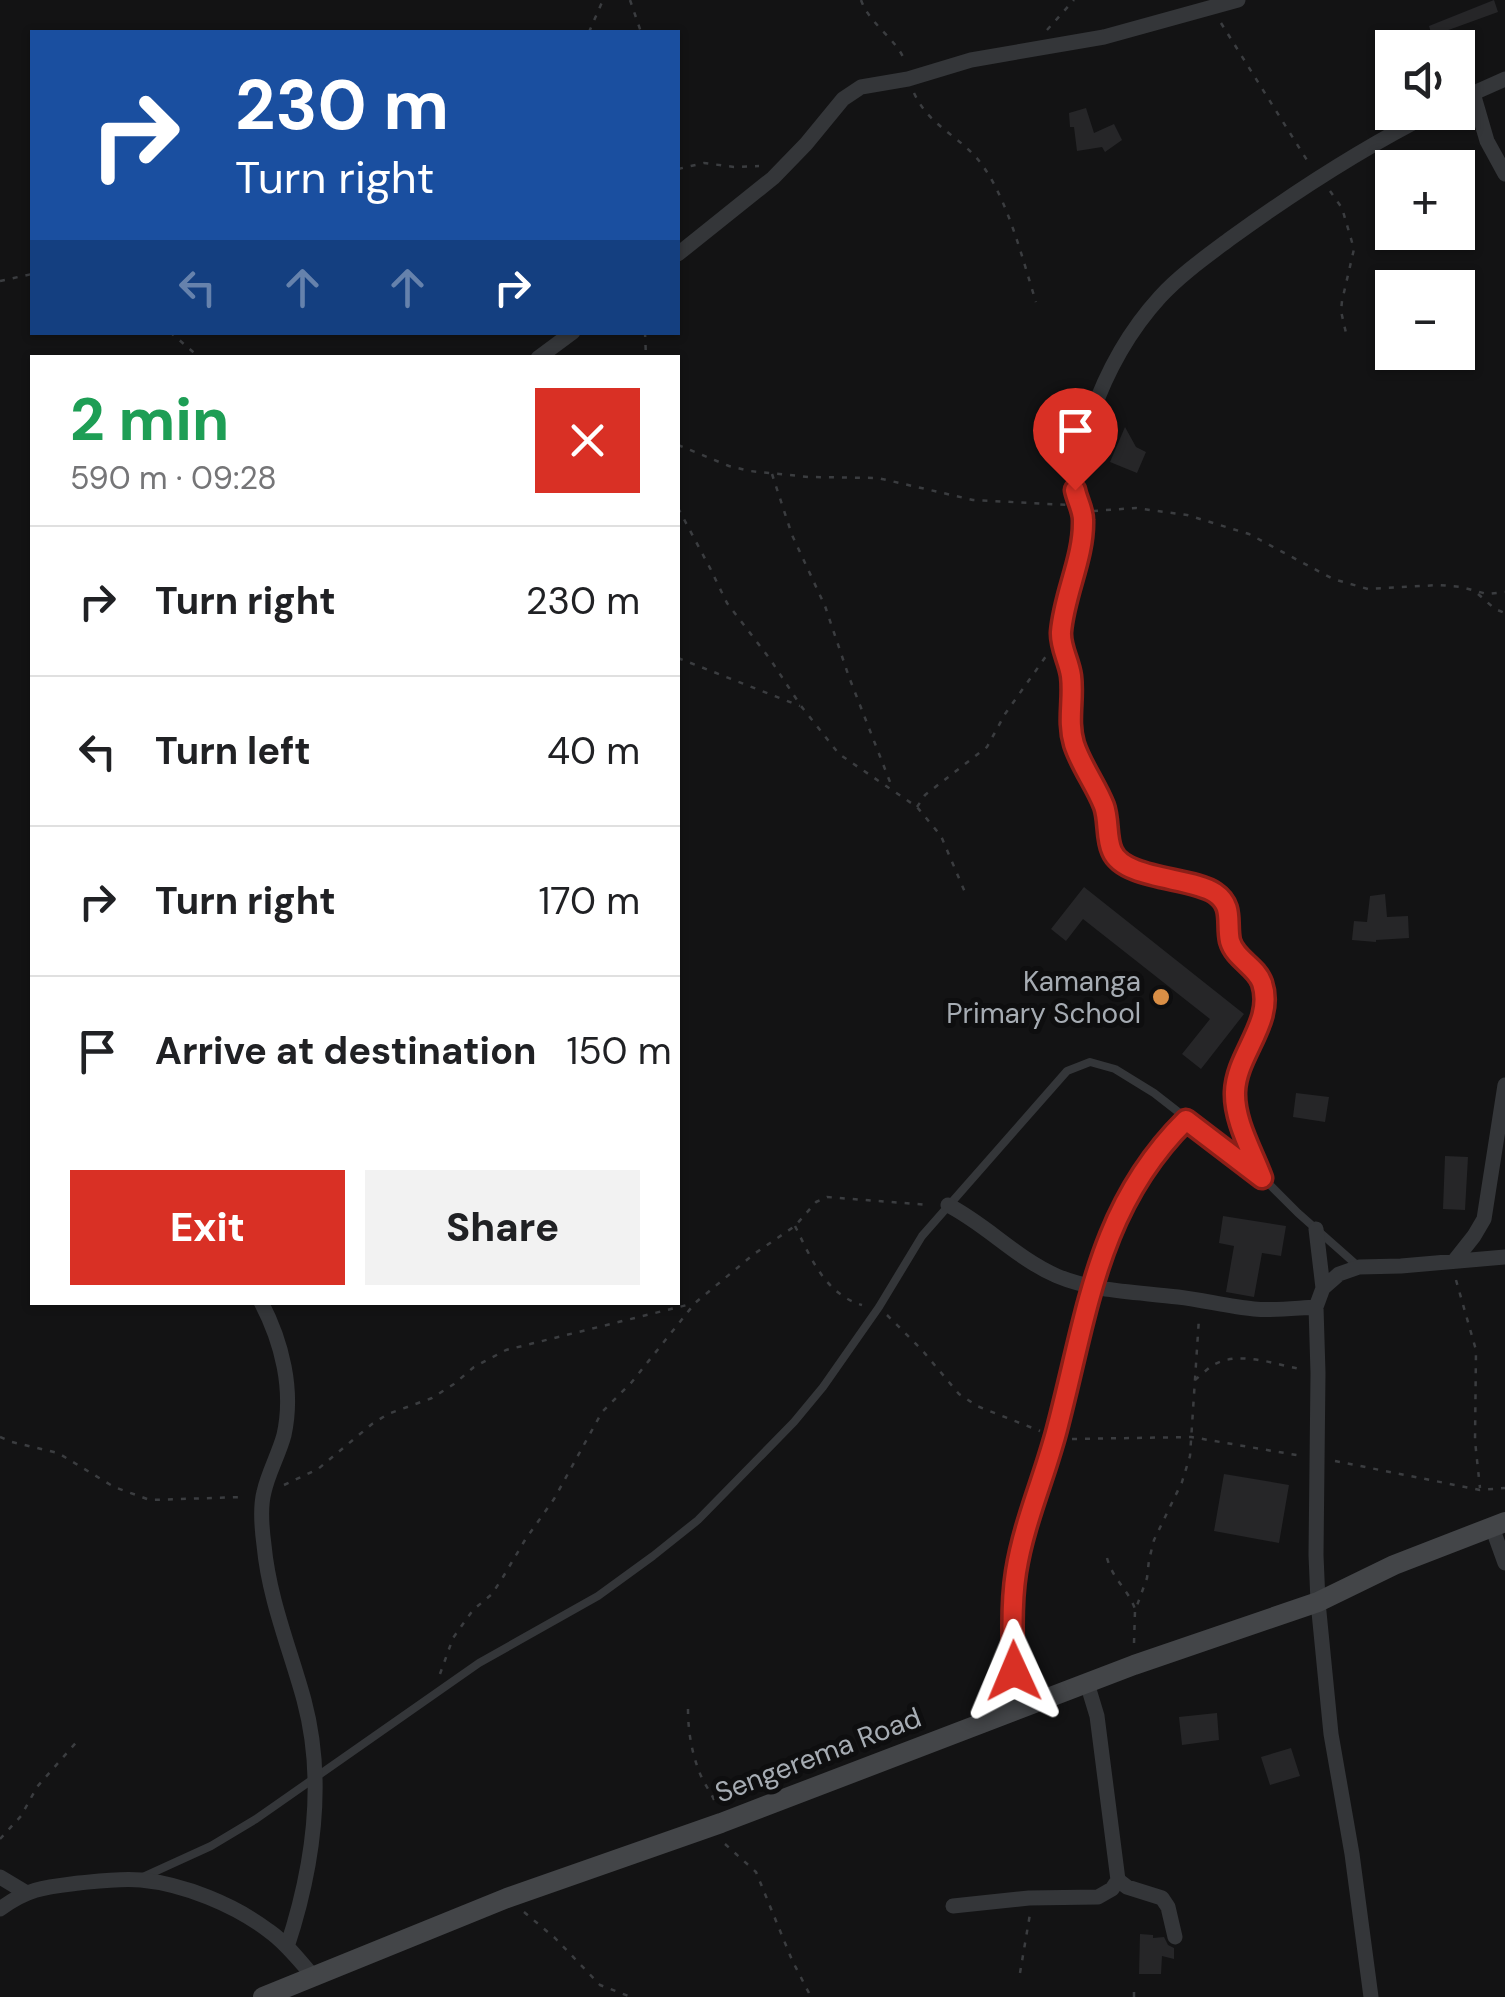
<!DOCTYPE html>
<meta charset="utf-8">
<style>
:root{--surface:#fff;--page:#f2f2f2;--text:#202124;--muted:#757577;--line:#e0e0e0;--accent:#d93025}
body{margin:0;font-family:"DM Sans",sans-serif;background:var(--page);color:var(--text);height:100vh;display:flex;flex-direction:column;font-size:38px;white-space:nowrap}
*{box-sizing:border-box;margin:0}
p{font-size:32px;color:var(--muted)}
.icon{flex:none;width:55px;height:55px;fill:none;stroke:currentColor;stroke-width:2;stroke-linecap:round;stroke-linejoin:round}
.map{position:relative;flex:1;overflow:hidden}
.drawer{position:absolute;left:30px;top:355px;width:650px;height:950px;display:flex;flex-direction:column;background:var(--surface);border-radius:0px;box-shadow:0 2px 8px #0004}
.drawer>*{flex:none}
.hud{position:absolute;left:30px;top:30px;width:650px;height:305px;border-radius:0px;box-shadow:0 2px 8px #0004;background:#1a4fa0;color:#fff;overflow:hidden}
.buttons{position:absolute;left:1375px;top:30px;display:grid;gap:20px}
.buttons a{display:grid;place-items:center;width:100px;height:100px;border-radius:0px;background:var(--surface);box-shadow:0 2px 8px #0004;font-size:50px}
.pin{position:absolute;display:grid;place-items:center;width:85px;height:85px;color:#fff;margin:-102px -42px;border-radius:50% 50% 50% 0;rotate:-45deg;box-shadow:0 0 10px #0007}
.pin .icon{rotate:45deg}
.me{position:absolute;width:110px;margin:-55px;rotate:359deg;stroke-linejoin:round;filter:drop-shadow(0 0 8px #0008)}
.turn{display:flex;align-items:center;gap:35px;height:210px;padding:0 40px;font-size:45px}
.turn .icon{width:130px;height:130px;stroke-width:2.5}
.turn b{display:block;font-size:70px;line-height:85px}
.lanes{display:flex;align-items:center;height:95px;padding:0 40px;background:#0003;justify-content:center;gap:50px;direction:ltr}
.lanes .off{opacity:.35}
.round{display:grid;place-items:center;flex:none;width:105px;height:105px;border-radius:0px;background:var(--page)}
.head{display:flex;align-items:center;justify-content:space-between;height:170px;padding:0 40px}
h1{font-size:60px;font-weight:800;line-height:75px;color:#1e9e55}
.action{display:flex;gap:20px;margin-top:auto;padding:20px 40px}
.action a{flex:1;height:115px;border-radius:0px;background:var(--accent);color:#fff;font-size:40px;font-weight:800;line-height:115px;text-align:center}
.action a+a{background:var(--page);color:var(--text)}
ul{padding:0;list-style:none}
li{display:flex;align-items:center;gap:30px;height:150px;padding:0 40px;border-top:2px solid var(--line)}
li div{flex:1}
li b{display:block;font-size:38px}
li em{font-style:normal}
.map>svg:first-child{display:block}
.building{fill:#262628}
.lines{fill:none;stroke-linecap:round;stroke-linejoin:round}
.path{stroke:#3b3d40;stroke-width:2.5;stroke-dasharray:5 8;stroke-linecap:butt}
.lane{stroke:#343639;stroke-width:8}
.street{stroke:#343639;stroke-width:15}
.secondary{stroke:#434548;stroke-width:20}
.route-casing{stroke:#8d1f18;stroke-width:25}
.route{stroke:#d93025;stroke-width:18}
.poi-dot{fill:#da8f46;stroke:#0e0e0f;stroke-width:4}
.labels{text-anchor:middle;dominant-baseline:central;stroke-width:10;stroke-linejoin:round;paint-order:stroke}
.poi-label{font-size:28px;fill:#a6acb3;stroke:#0e0e0f;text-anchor:end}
.street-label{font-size:28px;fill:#a6acb3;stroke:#0e0e0f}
</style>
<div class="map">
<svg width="1505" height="1997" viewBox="0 0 1505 1997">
<rect width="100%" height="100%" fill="#131314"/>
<!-- building -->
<path class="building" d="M1494,0L1498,12L1432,36L1429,26Z
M1086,108L1094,133L1114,124L1122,140L1105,152L1102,147L1077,151L1074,127H1070L1069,113Z
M1125,427L1136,447L1146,452L1137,473L1110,462Z
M1084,887L1244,1014L1201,1069L1182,1054L1210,1019L1083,919L1066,941L1051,929Z
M1385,894L1387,917L1408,916L1409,938L1376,940V942L1352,940L1354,921L1367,922L1370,896Z
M1296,1093L1329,1097L1325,1122L1293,1117Z
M1445,1156L1468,1157L1465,1210L1443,1209Z
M1223,1216L1286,1226L1281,1256L1262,1253L1254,1297L1226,1292L1234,1246L1219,1243Z
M1224,1474L1289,1485L1279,1543L1214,1531Z
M1217,1713L1219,1740L1182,1745L1179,1717Z
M1291,1748L1300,1776L1270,1785L1261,1757Z
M1140,1934L1153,1935V1938L1164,1937L1168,1945L1174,1948V1959L1162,1956L1161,1974H1139Z"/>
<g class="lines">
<!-- path -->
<path class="path" d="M630,0L641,32
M861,0C870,25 895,37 905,61
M1221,23L1310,165
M1047,30L1074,0
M589,32L603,0
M914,93C928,123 950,131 972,153C1005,186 1022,258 1036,302
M678,169L704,163L734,167L759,166
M1330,191L1342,208L1354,249L1342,301L1341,311L1346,333
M0,281L32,274
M170,332L200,358
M645,332L646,358
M678,445L729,466L750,471L809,477L878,478L973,500L1068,505
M772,474L792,535L825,606L849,677L892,787
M678,508L710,568L727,603L770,659L801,706L839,754L917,807L941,836L967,897
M1093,511L1136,508L1187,515L1249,534L1333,579L1368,589L1439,585L1461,587L1487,594L1505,592
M1478,594L1495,609L1505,613
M678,658L800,706
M917,807L925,795L987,747L1005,714L1049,652
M795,1226C811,1258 825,1294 862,1305
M1456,1280L1476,1350L1475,1441L1480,1488
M887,1315L922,1350L959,1394L977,1406L1040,1431
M1195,1380C1201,1375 1208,1368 1215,1364C1240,1351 1274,1364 1300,1369
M0,1437L12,1442L58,1453L114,1487L150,1500L244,1497
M1072,1439L1191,1437L1302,1456
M1335,1461L1480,1490L1505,1488
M284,1485L318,1469L372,1424L388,1414L432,1398L454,1384L474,1367L506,1350L691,1304
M1107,1558C1113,1580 1128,1589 1135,1609
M1134,1643L1135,1611L1147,1578L1149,1560L1154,1540L1182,1482L1190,1456L1199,1318
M440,1674L453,1638L473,1610L492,1594L503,1577L525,1540L554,1499L602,1412L631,1383L695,1303L754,1254L795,1226L816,1202L827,1197L930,1205
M688,1709C688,1732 692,1755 701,1776C706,1787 713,1795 717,1807
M0,1839L21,1816L37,1787L80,1738
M725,1844L756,1872L792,1960L811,1997
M524,1912L555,1938L600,1985L631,1997
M1020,1973L1030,1914
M1134,1997V1985"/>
<!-- lane -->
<path class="lane" d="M1075,490C1077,500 1083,510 1083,520C1084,558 1064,594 1061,632C1060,647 1069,661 1071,676C1074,699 1067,721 1074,744C1081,766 1096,785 1104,806C1109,820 1106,837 1112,851C1124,882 1198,875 1221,898C1233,910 1226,926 1230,941C1235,959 1256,966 1262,983C1275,1020 1237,1054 1235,1091C1233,1120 1252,1151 1262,1177
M143,1877L211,1846L256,1819L479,1663L598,1596L653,1556L698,1520L794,1422L823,1387L879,1307L922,1236L1067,1071L1090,1062L1115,1069L1154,1093L1263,1178L1298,1213L1359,1267"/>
<!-- street -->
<path class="street" d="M1473,93L1487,141L1505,174
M1458,100L1505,79
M678,254L773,178L806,144L843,99L861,87L908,79L971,60L1104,37L1238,0
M538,358L573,332
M1075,490C1072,465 1082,440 1091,416C1106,373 1129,331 1160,297C1180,275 1207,256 1231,238C1296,191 1362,148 1434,112
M948,1205C987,1225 1016,1258 1057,1276C1095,1292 1138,1292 1178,1297C1204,1300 1229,1307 1254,1309C1275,1311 1296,1308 1316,1307
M1316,1229L1323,1288
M1455,1260L1474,1236L1484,1219L1505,1085
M261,1302C282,1342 294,1390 284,1435C279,1454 268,1473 264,1492C260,1507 262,1530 264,1545C269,1599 290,1649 304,1700C326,1782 313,1868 287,1947
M1492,1527L1505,1563
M1087,1683L1097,1716L1118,1880L1127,1887L1162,1898L1168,1907L1175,1937
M1014,1710C1013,1665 1009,1618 1016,1573C1023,1525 1043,1480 1056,1433C1078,1354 1087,1264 1129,1192C1145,1165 1164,1142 1187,1121
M0,1877L25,1892
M953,1906L1029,1898L1098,1897L1112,1889L1118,1880
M0,1909C28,1888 46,1887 79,1883C99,1881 121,1878 141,1880C184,1884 235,1905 269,1931C286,1943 299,1960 312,1975
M1371,1997L1352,1854L1331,1734L1318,1602L1316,1555L1318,1373L1316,1307L1323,1288L1339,1274L1359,1267L1401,1266L1505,1257"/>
<!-- secondary -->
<path class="secondary" d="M263,1997L507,1898L721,1823L1134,1665L1318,1602L1394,1565L1505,1522"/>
</g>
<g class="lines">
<defs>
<path id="route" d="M1014,1671C1012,1638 1011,1604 1016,1572C1024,1521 1046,1474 1058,1425C1088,1310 1098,1207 1186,1120L1262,1178C1252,1151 1234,1121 1235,1092C1236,1054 1275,1022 1262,983C1256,966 1235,959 1230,941C1226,923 1234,906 1215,893C1192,877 1124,880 1112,851C1106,838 1109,820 1104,806C1096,785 1081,766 1074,744C1067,721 1074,699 1071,676C1069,661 1060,647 1061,632C1064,594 1084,558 1083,520C1083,510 1077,500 1075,490"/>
</defs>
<!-- route casing -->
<use href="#route" class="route-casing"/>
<!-- route -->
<use href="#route" class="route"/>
</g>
<!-- markers -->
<circle class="poi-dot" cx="1161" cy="997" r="10"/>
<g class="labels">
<!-- poi labels -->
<g class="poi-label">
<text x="1141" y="981">Kamanga<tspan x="1141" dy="32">Primary School</tspan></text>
</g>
<!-- street labels -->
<g class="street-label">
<text transform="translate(818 1755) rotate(-21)">Sengerema Road</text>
</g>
</g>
</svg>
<div class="buttons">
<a><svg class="icon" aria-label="sound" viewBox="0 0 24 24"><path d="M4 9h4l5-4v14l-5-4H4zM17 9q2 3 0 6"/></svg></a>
<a>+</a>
<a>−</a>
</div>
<div class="pin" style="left:1075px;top:490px;background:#d93025"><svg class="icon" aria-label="arrive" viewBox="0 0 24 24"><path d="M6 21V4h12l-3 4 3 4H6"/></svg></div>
<svg class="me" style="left:1014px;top:1671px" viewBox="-20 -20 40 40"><path d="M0-17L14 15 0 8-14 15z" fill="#d93025" stroke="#fff" stroke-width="4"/></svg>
<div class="hud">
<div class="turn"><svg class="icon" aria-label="right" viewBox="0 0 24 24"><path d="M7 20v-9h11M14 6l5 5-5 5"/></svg><div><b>230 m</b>Turn right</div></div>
<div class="lanes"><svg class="icon off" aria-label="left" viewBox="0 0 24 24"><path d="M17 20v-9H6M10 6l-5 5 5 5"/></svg><svg class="icon off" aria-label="ahead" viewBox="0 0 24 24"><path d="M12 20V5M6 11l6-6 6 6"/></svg><svg class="icon off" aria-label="ahead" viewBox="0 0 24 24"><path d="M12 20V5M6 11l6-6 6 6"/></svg><svg class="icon" aria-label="right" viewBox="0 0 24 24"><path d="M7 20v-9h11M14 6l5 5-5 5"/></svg></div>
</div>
<section class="drawer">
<div class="head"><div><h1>2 min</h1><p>590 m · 09:28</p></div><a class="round" style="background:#d93025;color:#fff"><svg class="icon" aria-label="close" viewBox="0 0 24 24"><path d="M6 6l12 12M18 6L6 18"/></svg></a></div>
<ul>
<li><svg class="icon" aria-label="right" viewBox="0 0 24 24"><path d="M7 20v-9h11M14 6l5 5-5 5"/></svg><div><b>Turn right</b></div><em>230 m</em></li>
<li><svg class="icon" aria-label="left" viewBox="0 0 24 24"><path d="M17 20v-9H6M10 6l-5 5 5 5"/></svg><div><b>Turn left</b></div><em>40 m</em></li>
<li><svg class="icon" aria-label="right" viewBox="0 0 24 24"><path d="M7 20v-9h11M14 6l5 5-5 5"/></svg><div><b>Turn right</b></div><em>170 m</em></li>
<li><svg class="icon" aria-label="arrive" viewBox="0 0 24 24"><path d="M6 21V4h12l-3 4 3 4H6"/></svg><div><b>Arrive at destination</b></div><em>150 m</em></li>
</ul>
<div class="action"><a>Exit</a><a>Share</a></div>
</section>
</div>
